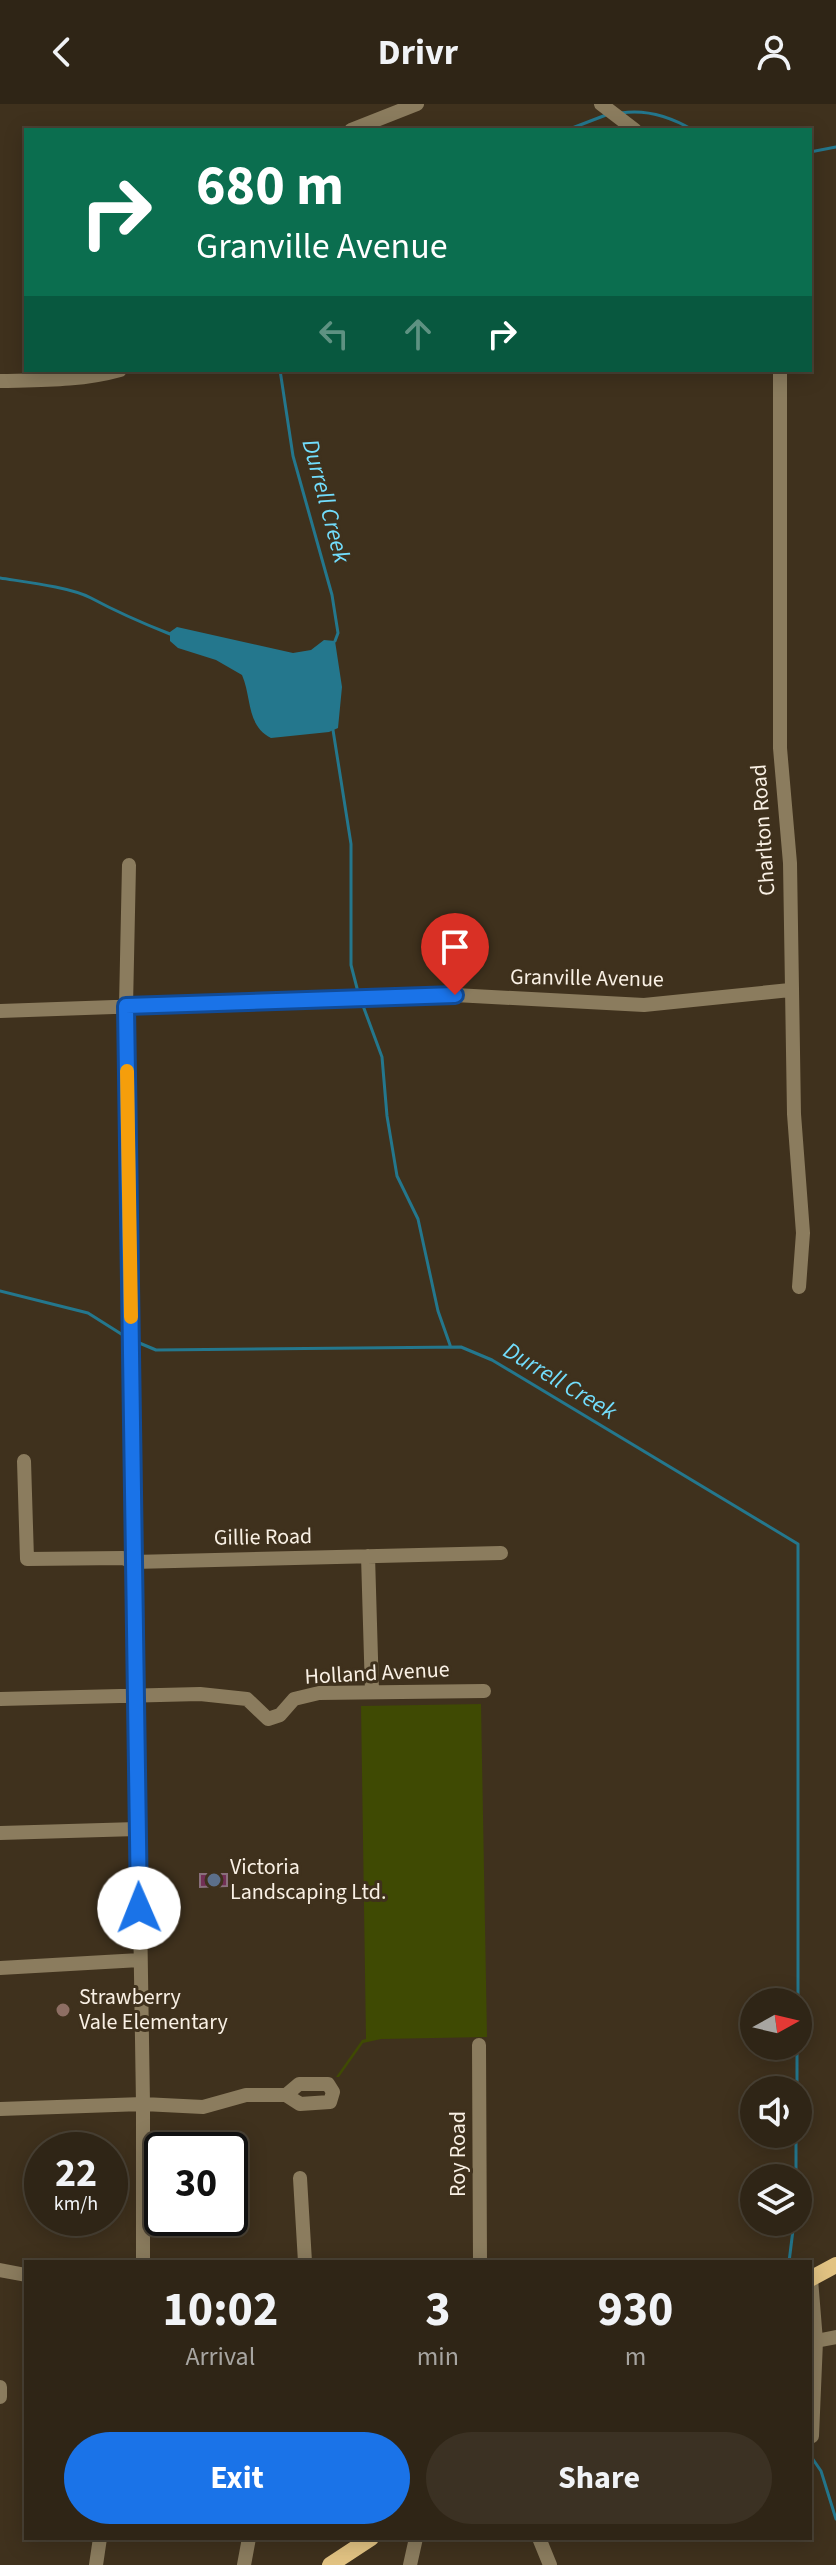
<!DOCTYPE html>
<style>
:root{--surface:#2f2516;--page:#3b3123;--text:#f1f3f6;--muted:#a7a5a1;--line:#4a4235;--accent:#1a73e8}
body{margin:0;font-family:"Source Sans 3",sans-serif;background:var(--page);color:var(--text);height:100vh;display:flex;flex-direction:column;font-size:30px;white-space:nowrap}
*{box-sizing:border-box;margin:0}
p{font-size:26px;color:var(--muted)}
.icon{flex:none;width:44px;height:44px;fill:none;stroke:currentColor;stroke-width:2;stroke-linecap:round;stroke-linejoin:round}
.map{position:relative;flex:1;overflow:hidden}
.sheet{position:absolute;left:24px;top:2156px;width:788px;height:280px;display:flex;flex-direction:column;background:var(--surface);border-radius:0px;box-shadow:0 4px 20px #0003,0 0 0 2px var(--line)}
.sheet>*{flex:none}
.guide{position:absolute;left:24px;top:24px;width:788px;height:244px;border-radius:0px;box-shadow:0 4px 20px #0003,0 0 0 2px var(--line);background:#0b6e4f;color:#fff;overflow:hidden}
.needle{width:52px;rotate:82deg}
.controls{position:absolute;left:740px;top:1884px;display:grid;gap:16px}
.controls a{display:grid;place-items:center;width:72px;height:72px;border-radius:50%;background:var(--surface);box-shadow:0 4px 20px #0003,0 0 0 2px var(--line);font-size:40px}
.speed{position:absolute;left:24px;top:2028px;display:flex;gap:16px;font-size:40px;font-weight:700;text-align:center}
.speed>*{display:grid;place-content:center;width:104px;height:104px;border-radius:50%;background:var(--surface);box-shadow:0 4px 20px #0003,0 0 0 2px var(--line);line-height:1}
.speed small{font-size:20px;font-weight:400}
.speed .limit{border:4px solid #111;border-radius:12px;background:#fff;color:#111}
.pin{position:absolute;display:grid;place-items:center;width:68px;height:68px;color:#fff;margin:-82px -34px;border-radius:50% 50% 50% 0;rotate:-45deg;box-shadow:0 0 8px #0007}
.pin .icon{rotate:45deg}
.me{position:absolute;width:88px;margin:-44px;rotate:359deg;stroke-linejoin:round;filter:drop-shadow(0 0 6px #0008)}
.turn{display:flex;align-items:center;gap:28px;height:168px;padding:0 40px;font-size:36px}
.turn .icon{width:104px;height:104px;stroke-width:2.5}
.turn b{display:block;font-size:56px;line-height:68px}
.lanes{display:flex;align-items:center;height:76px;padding:0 40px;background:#0003;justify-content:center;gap:40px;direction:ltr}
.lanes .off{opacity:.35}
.eta{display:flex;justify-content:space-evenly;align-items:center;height:136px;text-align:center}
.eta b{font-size:48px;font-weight:700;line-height:56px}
.primary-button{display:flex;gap:16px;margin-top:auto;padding:16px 40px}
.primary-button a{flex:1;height:92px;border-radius:48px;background:var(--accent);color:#fff;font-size:32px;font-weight:700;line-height:92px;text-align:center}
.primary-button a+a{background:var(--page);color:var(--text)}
header{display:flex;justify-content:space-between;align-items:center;height:104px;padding:0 40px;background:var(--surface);font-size:36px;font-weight:700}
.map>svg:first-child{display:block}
.green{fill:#3f4a03}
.water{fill:#24778d}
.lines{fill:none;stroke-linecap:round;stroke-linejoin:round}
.stream{stroke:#24778d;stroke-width:3}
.building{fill:#722f55;stroke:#896f7c;stroke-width:2}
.minor{stroke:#8b7c5e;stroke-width:14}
.major{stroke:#e2c383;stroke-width:16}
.route-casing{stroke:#114b97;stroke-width:20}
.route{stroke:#1a73e8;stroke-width:14}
.slow{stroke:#f59e0b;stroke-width:14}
.service-dot{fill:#5c6f8a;stroke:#3f311d;stroke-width:3}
.education-dot{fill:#8d6e63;stroke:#3f311d;stroke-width:3}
.labels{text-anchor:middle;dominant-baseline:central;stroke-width:6;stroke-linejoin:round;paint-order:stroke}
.street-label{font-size:22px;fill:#f9f0e4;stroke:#3f311d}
.poi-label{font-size:22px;fill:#f9f0e4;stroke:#3f311d;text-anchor:start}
.water-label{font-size:24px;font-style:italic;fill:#72ddfc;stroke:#3f311d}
</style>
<header><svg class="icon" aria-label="back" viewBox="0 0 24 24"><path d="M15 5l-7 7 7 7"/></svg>Drivr<svg class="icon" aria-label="person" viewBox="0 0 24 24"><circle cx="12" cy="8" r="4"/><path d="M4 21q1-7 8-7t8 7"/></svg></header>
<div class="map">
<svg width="836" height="2461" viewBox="0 0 836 2461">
<rect width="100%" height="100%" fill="#3f311d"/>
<!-- green -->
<path class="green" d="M481,1600L487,1933L381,1935L363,1939L339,1973H336L362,1936L366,1935L361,1602Z"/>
<!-- water -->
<path class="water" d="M177,523L293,549L311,546L324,536L335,537L342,583L338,624L329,628L271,634C246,621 252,594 242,571L216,556L178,544L170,537V528Z"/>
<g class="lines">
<!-- stream -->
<path class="stream" d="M621,9C646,5 671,13 693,26
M567,26L606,11
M810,48L836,43
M280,266L293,352L332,491L338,529L335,537
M0,474C25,478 70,483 91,494C117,508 142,519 170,530
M333,626L351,740V861L358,888
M362,899L382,953L387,1012L397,1072L418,1115L438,1207L450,1241
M0,1187L88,1209L126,1233
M137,1238L156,1246L461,1243L492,1256L798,1440V1898
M797,1942V1986
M796,2030V2074
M789,2158L794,2118
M810,2351L821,2367L836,2415"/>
</g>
<!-- building -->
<path class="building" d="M200,1770H227V1782L200,1783Z"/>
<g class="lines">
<!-- minor -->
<path class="minor" d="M601,0L635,26
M351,26L417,0
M780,266V644L790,759L794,1010L803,1129L799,1183
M0,277C41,276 81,277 120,266
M129,761L126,902L143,2000V2158
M0,907L455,891L644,901L790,886
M24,1357L27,1455L123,1454L133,1458L501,1449
M368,1452L372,1588
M0,1595L200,1590L247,1595L268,1615L280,1611L294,1595L319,1589L484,1587
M0,1729L137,1725
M0,1864L140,1856
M479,1941L480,2158
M0,2005L143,2000L203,2003L246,1991H286L300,2000L330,1998L333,1988L328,1980H299L286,1991
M300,2074L305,2158
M0,2166L26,2171
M811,2175L816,2237L812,2332
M816,2237L836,2233
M0,2283V2293
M539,2434L550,2461
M96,2461L100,2434
M244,2461L249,2434
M410,2461L416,2434"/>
<!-- major -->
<path class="major" d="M810,2175L836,2161
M330,2461L371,2434"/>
</g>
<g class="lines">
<defs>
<path id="route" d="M139,1804L126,902L455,891"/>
</defs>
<!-- route casing -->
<use href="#route" class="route-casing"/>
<!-- route -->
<use href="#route" class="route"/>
<!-- slow -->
<path class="slow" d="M127,967L131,1213"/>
</g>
<!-- markers -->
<circle class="service-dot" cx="214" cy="1776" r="8"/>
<circle class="education-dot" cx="63" cy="1906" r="8"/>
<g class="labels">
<!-- street labels -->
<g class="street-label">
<text transform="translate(763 726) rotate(-94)">Charlton Road</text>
<text transform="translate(587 874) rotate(1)">Granville Avenue</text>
<text transform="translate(263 1433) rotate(-1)">Gillie Road</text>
<text transform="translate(377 1569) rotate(-3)">Holland Avenue</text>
<text transform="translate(458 2050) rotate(-90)">Roy Road</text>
</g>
<!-- poi labels -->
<g class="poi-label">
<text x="230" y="1763">Victoria<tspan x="230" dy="25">Landscaping Ltd.</tspan></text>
<text x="79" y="1893">Strawberry<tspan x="79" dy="25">Vale Elementary</tspan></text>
</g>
<!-- water labels -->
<g class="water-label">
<text transform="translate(326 397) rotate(75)">Durrell Creek</text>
<text transform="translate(560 1277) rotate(31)">Durrell Creek</text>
</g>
</g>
</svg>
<div class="controls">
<a><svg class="needle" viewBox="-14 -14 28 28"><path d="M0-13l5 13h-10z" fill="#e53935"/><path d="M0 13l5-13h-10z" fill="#a7a5a1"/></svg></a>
<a><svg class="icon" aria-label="sound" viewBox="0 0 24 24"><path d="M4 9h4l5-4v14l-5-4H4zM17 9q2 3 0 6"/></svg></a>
<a><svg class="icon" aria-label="layers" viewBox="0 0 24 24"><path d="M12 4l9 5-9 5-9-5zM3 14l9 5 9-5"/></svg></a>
</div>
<div class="speed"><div>22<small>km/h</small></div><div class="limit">30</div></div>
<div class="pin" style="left:455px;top:891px;background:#d93025"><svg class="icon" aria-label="arrive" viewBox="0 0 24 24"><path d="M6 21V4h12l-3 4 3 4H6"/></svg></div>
<svg class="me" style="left:139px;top:1804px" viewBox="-20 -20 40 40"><circle r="19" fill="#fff"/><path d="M0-13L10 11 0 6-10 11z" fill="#1a73e8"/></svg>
<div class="guide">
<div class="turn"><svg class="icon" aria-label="right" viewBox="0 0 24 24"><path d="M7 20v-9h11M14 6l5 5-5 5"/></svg><div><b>680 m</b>Granville Avenue</div></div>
<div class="lanes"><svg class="icon off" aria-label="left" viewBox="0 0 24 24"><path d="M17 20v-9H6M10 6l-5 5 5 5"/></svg><svg class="icon off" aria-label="ahead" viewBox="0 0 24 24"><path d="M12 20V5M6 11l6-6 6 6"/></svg><svg class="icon" aria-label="right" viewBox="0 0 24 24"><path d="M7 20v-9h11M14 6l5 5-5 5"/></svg></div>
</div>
<section class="sheet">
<div class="eta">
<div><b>10:02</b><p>Arrival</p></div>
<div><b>3</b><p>min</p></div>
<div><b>930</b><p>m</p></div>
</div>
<div class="primary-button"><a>Exit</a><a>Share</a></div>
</section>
</div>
